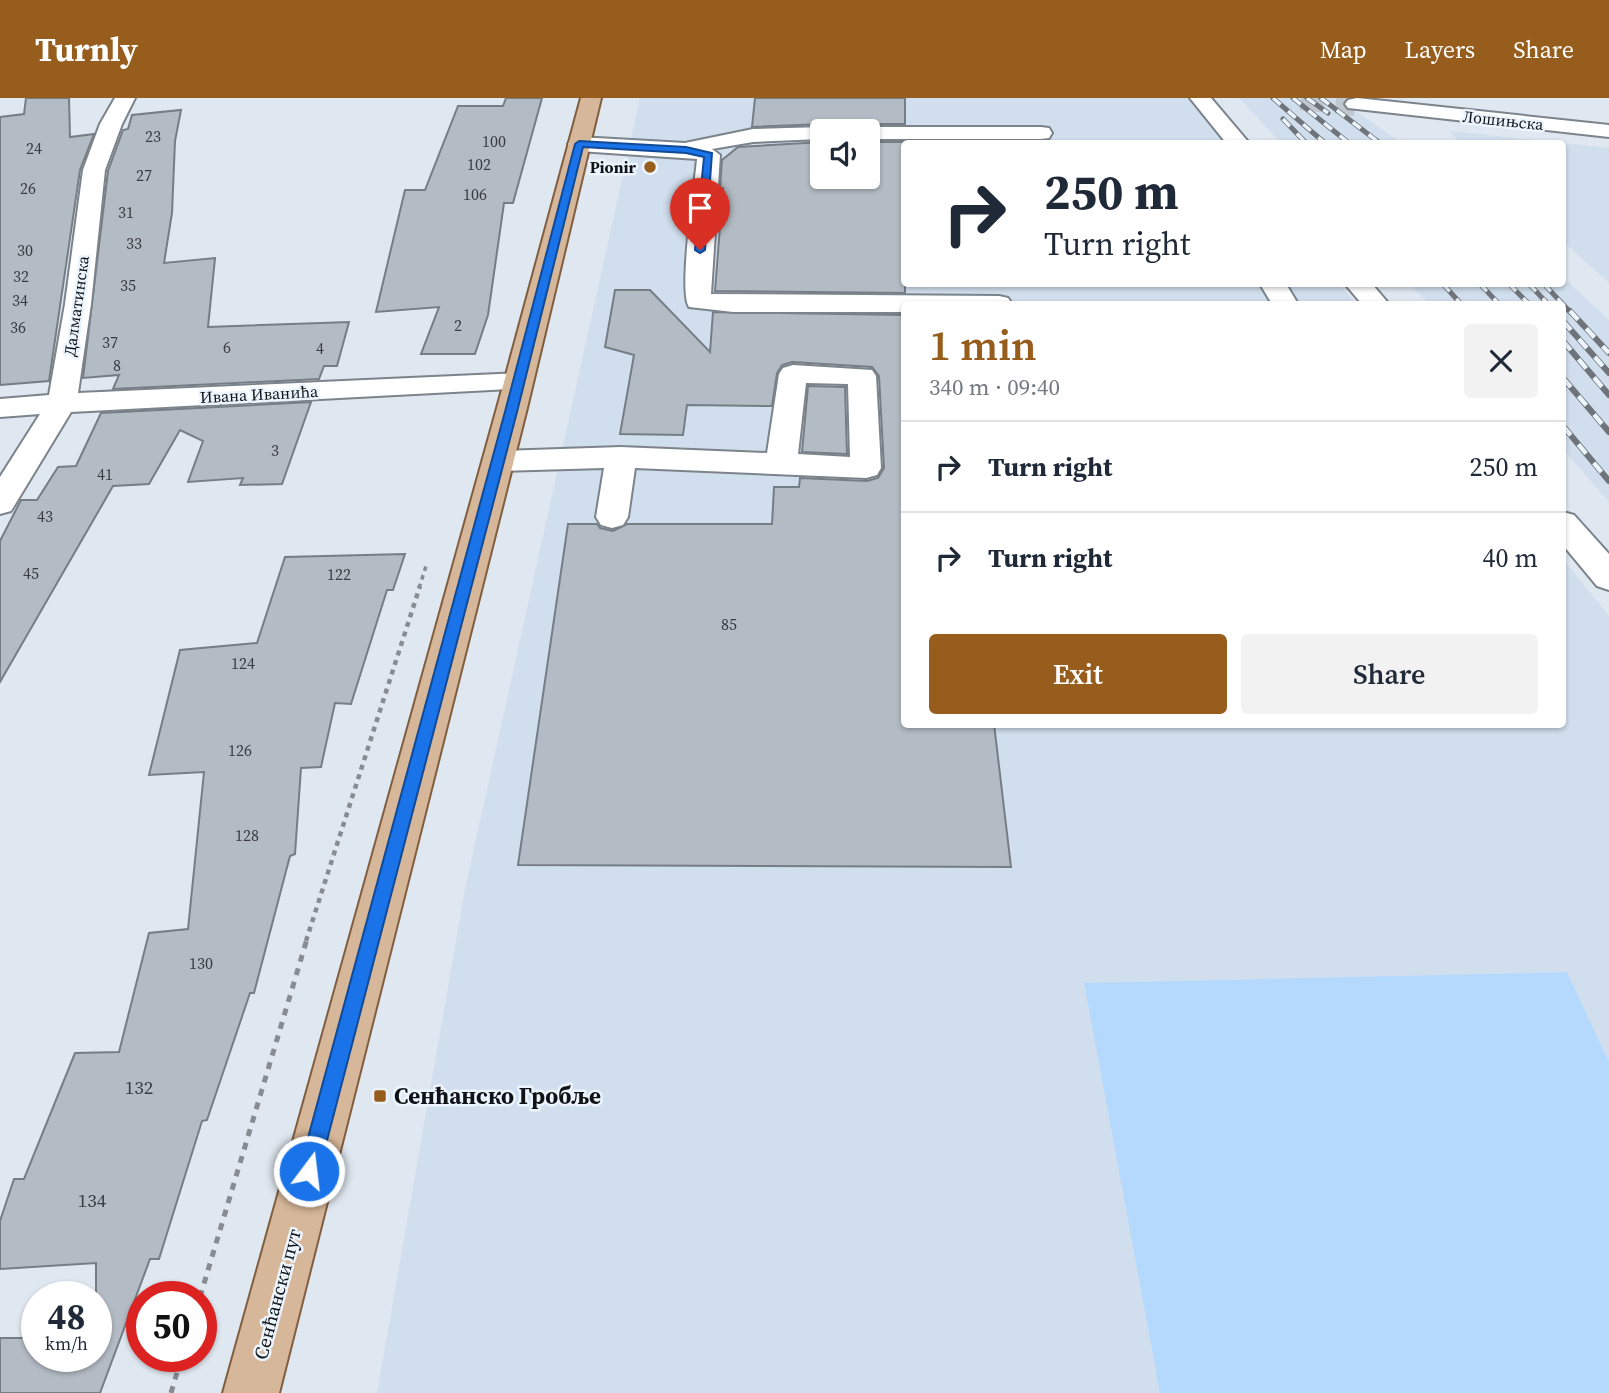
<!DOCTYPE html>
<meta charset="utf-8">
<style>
:root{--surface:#fff;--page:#f2f2f3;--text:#1f2937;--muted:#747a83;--line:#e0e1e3;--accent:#975d1c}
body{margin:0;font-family:"Source Serif 4",serif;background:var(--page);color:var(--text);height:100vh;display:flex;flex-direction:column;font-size:26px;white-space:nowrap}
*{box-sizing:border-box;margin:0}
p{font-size:23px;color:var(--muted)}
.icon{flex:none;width:38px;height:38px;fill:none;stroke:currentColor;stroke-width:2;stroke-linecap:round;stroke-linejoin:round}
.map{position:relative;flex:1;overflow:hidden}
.panel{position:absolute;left:901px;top:203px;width:665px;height:427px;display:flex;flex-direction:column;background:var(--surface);border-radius:7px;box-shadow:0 2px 5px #0004}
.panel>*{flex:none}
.top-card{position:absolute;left:901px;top:42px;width:665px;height:147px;border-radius:7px;box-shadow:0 2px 5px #0004;background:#fff;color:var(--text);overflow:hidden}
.tools{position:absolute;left:810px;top:21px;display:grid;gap:14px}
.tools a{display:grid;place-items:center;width:70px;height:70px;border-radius:7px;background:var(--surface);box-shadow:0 2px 5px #0004;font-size:35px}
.speed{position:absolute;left:21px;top:1183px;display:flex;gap:14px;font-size:35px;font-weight:700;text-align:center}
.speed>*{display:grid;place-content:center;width:91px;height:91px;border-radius:50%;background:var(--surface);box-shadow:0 2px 5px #0004;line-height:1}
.speed small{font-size:18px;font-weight:400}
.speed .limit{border:10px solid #d22;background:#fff;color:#111}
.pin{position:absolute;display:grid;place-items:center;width:60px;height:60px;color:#fff;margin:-72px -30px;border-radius:50% 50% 50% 0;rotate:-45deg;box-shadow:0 0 7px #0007}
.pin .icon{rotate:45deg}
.me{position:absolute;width:77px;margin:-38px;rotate:15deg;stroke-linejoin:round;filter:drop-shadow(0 0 5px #0008)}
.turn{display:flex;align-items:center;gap:24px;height:147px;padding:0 28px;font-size:32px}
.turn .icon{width:91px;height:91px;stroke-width:2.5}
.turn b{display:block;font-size:49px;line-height:60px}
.round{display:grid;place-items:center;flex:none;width:74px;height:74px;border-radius:7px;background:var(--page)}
.head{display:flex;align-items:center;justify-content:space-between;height:119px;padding:0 28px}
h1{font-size:42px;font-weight:600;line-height:52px;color:var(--accent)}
.action{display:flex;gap:14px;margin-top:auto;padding:14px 28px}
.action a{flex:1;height:80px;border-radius:7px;background:var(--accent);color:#fff;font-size:28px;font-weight:600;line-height:80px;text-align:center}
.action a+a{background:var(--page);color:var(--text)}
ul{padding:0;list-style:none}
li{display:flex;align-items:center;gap:21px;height:91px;padding:0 28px;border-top:2px solid var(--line)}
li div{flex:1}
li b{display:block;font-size:26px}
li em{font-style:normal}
header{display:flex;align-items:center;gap:42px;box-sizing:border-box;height:98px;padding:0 35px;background:var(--accent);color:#fff}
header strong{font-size:33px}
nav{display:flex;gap:38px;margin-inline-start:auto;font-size:24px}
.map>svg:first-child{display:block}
.built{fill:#d0deed;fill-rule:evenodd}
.green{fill:#b5d8fd}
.building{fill:#b3bbc4;stroke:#757d85;stroke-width:2}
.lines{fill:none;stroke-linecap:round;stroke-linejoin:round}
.minor-tunnel{stroke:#c0c7cf;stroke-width:24;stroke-dasharray:24 11;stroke-linecap:butt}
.minor-casing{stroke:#7b838b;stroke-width:4}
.major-casing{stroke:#805e3f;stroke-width:4}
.path-far2{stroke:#868c92;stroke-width:3.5;stroke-dasharray:4.5 4.5;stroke-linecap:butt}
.path-far1{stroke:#868c92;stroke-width:4.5;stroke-dasharray:5 5;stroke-linecap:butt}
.path{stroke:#868c92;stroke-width:5;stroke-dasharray:7 7;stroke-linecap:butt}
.minor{fill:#fff;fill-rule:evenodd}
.major{fill:#d7b799;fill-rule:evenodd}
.rail-far1-casing{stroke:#6f747a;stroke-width:5}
.rail-casing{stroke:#6f747a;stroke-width:6}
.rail-far1{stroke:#ecf5fe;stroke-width:3.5;stroke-dasharray:10;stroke-linecap:butt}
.rail{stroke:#ecf5fe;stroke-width:4.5;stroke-dasharray:12;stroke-linecap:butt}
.route{fill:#1a73e8;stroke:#114b97;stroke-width:2}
.poi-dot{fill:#975d1c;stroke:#ecf5fe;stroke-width:2.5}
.labels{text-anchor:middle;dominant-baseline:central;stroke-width:5;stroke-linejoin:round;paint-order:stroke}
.far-street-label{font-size:16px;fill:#101316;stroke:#ecf5fe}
.number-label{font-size:16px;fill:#393d42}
.far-poi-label{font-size:16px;font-weight:bold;fill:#101316;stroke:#ecf5fe;text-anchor:end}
.near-number-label{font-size:19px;fill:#393d42}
.street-label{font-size:19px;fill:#101316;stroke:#ecf5fe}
.near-poi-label{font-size:23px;font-weight:bold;fill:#101316;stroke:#ecf5fe;text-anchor:start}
</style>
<header>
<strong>Turnly</strong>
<nav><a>Map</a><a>Layers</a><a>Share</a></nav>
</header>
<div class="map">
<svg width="1609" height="1295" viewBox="0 0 1609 1295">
<rect width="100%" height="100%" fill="#dfe7f0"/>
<!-- built -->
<path class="built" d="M640,0H1188L1225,45L905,46V186H1339L1356,206H905V626H1563V461L1609,518V964L1567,874L1084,885L1160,1295H377L466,786ZM822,33H868V79H822Z
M1239,0H1336L1402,45H1281Z
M1450,33L1609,50V185L1563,143V46L1460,45Z
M1563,179L1609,222V404L1563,351V206H1429L1410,186H1563Z"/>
<!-- green -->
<path class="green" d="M1567,874L1609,964V1295H1160L1084,885Z"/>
<!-- building -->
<path class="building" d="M26,0H69L70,39L94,36L80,72L49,283L0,287V19L24,16Z
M506,0H542L513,105H504L488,217L475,256H421L439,209L376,214L405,92H425L458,8H503Z
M755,0H905V26H868L855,33H835L822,26L752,29Z
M181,12L175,43L172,115L164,165L215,160L208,229L349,224L337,268H324L319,281L113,291L119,277L83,280L108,73L123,32L128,31L132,17Z
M822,44V79H868V44H905V195L715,193L723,90H720L722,62L738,49Z
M615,192H650L710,254L713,214L905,217V626H994L1011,769L518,767L568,426H597L600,430L613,433L627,426H772L774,389H799L800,380L867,383L878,380L884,370L879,278L872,269L792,264L782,267L777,275L772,308L687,307L683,337L620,336L634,257L605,249Z
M808,288L845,289L847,356L802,354Z
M311,304L282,386L240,387L243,380L188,384L203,343L180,332L149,386L113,388L0,584V443L21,402H37L58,369L76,368L101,315Z
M405,456L393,492H387L351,606L335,605L321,669L301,670L295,756L290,758L254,895H250L207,1022L202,1023L159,1161H150L100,1295H0V1240H37V1258H96V1165L0,1171V1123L14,1081H24L75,955L119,954L149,835L188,831L204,674L149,677L180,552L257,545L285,459Z"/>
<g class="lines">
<!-- minor-tunnel -->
<path class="minor-tunnel" d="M1301,0L1355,6"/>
<defs>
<path id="minor" d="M115,0H135L122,26L105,72L91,206L78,295L519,275L529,278L533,284L529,290L71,314L11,413L0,416V379L40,316L0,319V301L49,297L65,206L83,72L100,26Z
M1190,0H1211L1250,46H1227Z
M1357,0L1609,27V39L1348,10L1345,6L1348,2Z
M822,29L832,33H822V41L753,44L712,51L720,57L711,196L999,198L1008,200L1012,206H905V214H733L689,209C678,193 695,86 697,61L579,53L571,51L568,46L571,41L579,39L685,45L753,31Z
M868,29H1041L1049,30L1052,35L1049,40L1041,41H868V33H858Z
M1260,186H1286L1298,206H1272Z
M1345,186H1372L1389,206H1362Z
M793,267L872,272L876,278L881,370L877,377L866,380L635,370L628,419L623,427L612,430L601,427L596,419L604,370L498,373L487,370L483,363L487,356L498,353L621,349L767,355L779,276L783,270ZM806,285L848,286L850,359L798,356Z
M1563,414L1574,417L1609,456V492L1597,488L1563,447Z"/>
<path id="major" d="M581,0H601L527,310L279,1295H223L497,310Z"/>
</defs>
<!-- minor casing -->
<use href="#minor" class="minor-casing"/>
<!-- major casing -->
<use href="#major" class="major-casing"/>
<!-- path-far2 -->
<path class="path-far2" d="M419,490L427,465"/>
<!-- path-far1 -->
<path class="path-far1" d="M306,843L420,488"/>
<!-- path -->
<path class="path" d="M200,1199L307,841
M171,1295L182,1258"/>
<!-- minor -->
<use href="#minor" class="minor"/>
<!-- major -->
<use href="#major" class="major"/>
<defs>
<path id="rail-far1" d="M1273,0L1326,46
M1293,0L1350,46
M1307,0L1328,15
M1321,0L1381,46
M1283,21L1307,46
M1443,186L1461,206
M1480,186L1499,206
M1509,186L1529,206
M1529,186L1548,206
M1544,186L1571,215"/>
<path id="rail" d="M1570,213L1609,255
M1563,223L1609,275
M1563,243L1609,297
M1563,280L1609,334
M1563,328L1609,383"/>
</defs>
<!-- rail-far1 casing -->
<use href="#rail-far1" class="rail-far1-casing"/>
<!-- rail casing -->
<use href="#rail" class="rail-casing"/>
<!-- rail-far1 -->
<use href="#rail-far1" class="rail-far1"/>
<!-- rail -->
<use href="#rail" class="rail"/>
</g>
<!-- route -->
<path class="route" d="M579,43L686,49L712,55L705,152L700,155L695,152L704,59L686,55L583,49L518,310L319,1073L316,1081L309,1084L302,1081L299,1073L506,310L575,46Z"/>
<!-- markers -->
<g class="poi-dot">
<circle cx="650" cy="69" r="7"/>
<rect x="373" y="991" width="14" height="14" rx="3.5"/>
</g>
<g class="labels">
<!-- far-street labels -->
<g class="far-street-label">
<text transform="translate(1503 22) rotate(6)">Лошињска</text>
<text transform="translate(76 208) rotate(-82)">Далматинска</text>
<text transform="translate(259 296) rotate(-3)">Ивана Иванића</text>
</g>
<!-- number labels -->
<g class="number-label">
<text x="153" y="38">23</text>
<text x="494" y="43">100</text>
<text x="34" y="50">24</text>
<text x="479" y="66">102</text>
<text x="144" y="77">27</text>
<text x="28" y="90">26</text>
<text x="475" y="96">106</text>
<text x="126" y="114">31</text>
<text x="134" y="145">33</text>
<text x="25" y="152">30</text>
<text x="21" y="178">32</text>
<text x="128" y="187">35</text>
<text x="20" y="202">34</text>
<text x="458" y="227">2</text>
<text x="18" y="229">36</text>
<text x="110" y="244">37</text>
<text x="227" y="249">6</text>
<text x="320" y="250">4</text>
<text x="117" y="267">8</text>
<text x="275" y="352">3</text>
<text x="105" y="376">41</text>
<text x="45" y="418">43</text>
<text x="31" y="475">45</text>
<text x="339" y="476">122</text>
<text x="729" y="526">85</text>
<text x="243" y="565">124</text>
<text x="240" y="652">126</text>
<text x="247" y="737">128</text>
<text x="201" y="865">130</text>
</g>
<!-- far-poi labels -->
<g class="far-poi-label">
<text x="636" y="69">Pionir</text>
</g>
<!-- near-number labels -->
<g class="near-number-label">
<text x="139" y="989">132</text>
<text x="92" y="1102">134</text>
</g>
<!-- street labels -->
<g class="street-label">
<text transform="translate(277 1196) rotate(-75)">Сенћански пут</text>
</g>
<!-- near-poi labels -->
<g class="near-poi-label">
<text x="394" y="998">Сенћанско Гробље</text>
</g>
</g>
</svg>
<div class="tools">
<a><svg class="icon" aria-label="sound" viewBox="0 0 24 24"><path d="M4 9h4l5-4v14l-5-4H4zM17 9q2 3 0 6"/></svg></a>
</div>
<div class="speed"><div>48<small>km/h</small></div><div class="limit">50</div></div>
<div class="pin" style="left:700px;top:152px;background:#d93025"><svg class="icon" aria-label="arrive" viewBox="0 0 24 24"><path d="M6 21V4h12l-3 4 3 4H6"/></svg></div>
<svg class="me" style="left:309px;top:1073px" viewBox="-20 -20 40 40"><circle r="17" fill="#1a73e8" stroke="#fff" stroke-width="3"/><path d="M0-11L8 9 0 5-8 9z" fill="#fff"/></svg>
<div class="top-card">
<div class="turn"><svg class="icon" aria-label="right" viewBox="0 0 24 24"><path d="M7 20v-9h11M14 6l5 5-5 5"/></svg><div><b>250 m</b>Turn right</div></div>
</div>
<section class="panel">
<div class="head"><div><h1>1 min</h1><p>340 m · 09:40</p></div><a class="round"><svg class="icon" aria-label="close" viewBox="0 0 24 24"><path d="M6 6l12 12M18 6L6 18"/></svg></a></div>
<ul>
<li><svg class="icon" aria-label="right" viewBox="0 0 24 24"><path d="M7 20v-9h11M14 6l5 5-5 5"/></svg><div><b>Turn right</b></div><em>250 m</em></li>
<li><svg class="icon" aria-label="right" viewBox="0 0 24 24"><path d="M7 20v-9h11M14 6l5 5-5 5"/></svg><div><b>Turn right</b></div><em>40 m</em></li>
</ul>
<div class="action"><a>Exit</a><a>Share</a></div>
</section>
</div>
